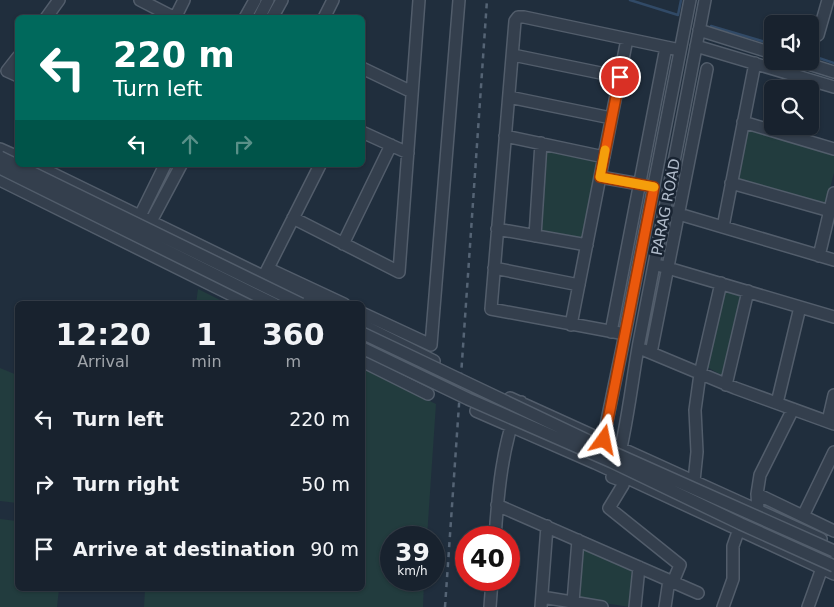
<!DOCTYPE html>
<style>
:root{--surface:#18222e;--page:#212a36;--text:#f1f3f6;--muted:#9fa4aa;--line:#363f4a}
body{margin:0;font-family:"DejaVu Sans",sans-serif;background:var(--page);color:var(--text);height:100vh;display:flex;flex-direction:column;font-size:19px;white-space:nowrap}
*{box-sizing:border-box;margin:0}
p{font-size:16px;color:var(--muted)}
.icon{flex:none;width:28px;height:28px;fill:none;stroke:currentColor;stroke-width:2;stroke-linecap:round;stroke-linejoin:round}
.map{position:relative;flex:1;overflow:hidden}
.panel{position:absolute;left:15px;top:301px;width:350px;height:290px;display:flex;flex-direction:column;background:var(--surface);border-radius:8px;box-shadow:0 1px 4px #0004,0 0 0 1px var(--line)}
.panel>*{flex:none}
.guide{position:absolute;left:15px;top:15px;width:350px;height:152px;border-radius:8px;box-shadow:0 1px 4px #0004,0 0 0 1px var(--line);background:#00695c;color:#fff;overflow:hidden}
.controls{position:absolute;left:764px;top:15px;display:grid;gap:10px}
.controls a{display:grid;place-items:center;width:55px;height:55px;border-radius:8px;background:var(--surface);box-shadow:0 1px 4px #0004,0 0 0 1px var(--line);font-size:25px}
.speed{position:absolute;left:380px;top:526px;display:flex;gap:10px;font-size:25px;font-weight:700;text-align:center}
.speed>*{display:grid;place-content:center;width:65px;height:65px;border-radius:50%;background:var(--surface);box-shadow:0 1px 4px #0004,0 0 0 1px var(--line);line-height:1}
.speed small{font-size:12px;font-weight:400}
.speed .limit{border:8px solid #d22;background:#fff;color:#111}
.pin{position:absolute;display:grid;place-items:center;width:42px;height:42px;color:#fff;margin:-21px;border:2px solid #fff;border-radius:50%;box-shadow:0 1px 5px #0007}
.me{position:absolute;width:55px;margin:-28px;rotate:12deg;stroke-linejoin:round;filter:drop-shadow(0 0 4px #0008)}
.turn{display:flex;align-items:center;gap:18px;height:105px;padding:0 15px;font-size:22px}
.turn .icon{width:65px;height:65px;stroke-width:2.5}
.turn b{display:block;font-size:35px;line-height:42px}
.lanes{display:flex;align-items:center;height:48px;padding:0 15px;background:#0003;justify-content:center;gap:25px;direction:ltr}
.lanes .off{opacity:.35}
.eta{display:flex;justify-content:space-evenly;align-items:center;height:85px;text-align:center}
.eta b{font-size:30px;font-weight:700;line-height:35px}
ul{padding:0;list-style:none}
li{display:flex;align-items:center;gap:15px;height:65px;padding:0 15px}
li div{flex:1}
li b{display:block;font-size:19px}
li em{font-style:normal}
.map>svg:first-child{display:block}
.green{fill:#223c3e}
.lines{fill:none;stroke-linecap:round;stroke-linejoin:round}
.stream{stroke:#314a67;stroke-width:2.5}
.minor-casing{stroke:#525d6b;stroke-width:14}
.minor{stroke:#343f4d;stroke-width:11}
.rail{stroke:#556475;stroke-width:2.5;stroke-dasharray:5 5;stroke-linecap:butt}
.minor-bridge-casing{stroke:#525d6b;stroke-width:14;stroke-linecap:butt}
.minor-bridge{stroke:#343f4d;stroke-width:11}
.route-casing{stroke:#983908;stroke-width:12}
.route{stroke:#ea580c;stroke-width:9}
.slow{stroke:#f59e0b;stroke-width:9}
.labels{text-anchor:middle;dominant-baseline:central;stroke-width:5;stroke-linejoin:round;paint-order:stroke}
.street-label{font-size:15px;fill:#afbac9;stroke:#192432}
</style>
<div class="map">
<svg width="834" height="607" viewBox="0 0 834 607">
<rect width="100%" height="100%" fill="#202e3d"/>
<!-- green -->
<path class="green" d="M747,128L834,155V173L826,204L737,181Z
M546,150L599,161L583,239L542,232Z
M198,289L228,304H196Z
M724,291L742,295L723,376L707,367Z
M0,368L17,375V503L0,501Z
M363,369L436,404L427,537L391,538V580H424L423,607H144L145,589H362Z
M0,519L17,521L18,589H59L57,607H0Z
M580,547L632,571L630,607L577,599Z"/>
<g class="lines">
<!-- stream -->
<path class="stream" d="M630,0L678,15L681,0
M711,26L772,44
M810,55L834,63"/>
<defs>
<path id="minor" d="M140,0L175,18
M46,18L59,0
M175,18L184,0
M245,18L255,0
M259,18L268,0
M272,18L282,0
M324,18L333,0
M699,30L772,53
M818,35L828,0
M696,46L834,87
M513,55L620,77
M18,57L7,71L18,76
M799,61L834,72
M362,68L412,92
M509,97L611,118
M743,122L834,149
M362,132L408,153
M505,136L604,157
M0,149L18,157
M35,165L320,304
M600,177L645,185
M0,180L250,304
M731,183L830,211
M672,212L834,260
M293,218L399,272L419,0
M137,222L165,165
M148,227L181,165
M723,227L755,63
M497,229L587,245
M535,236L541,143
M343,244L391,145
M819,256L834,193
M661,266L834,317
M494,268L579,285
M269,269L344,304
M264,276L320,165
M362,313L431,345L459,0
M362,325L434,361
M571,325L627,39
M611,332L666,47
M625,334L491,309L515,21L518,17H524L680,50
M644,350L735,388L834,424
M651,353L707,69
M362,361L428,394
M726,385L748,291
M510,398L821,539
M777,403L800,307
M476,411L595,463L834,574
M828,421L834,395
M595,463L603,440L625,334L690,0
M615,473C627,430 631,386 639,342C662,228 683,114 705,0
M612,477L620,480L623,485L609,508L680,565L673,582
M694,481L697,452L695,410L700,374L721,283
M757,494L834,531
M497,505L698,593
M758,510L757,494L760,475L793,409
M803,516L834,452
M495,538C498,492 502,446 519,403L521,402
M542,597L602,607
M573,602L578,540
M490,607L492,580
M541,607L547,526
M635,607L639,567
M665,607L669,580
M723,607L733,579V546L739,529
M808,607L822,568L834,551"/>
</defs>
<!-- minor casing -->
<use href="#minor" class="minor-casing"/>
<!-- minor -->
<use href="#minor" class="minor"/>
<!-- rail -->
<path class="rail" d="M445,607L487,0"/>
<defs>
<path id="minor-bridge" d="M0,157L301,304
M0,168L274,304
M362,333L612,452L834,551
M362,348L468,399L612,462L741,524L834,566"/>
</defs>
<!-- minor-bridge casing -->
<use href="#minor-bridge" class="minor-bridge-casing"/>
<!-- minor-bridge -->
<use href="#minor-bridge" class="minor-bridge"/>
</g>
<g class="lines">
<defs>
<path id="route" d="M604,440L654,187L600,177L620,77"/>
</defs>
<!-- route casing -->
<use href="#route" class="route-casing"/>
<!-- route -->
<use href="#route" class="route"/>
<!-- slow -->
<path class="slow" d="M605,150L600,177L654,187"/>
</g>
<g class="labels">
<!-- street labels -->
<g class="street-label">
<text transform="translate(666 207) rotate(-79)">PARAG ROAD</text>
</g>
</g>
</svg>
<div class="controls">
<a><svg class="icon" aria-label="sound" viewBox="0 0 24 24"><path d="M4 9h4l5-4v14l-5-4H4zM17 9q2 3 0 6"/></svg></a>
<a><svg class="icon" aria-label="search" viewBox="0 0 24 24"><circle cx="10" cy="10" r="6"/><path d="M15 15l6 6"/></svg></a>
</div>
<div class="speed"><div>39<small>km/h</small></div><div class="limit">40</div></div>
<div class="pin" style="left:620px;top:77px;background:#d93025"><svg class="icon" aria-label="arrive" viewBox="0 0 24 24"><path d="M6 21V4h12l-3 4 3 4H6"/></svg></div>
<svg class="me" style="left:604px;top:440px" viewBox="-20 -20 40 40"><path d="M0-17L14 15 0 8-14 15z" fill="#ea580c" stroke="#fff" stroke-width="4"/></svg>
<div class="guide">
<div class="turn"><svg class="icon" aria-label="left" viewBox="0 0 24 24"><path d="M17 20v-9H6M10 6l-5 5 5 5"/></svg><div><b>220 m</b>Turn left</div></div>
<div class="lanes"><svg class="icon" aria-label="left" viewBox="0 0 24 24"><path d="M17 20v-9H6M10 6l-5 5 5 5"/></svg><svg class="icon off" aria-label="ahead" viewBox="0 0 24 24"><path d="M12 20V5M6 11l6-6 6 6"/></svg><svg class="icon off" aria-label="right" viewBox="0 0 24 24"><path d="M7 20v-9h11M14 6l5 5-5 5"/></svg></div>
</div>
<section class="panel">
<div class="eta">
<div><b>12:20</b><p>Arrival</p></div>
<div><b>1</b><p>min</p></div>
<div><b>360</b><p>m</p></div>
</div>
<ul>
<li><svg class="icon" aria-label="left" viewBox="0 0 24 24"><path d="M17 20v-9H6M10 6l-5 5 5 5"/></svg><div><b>Turn left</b></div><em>220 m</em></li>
<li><svg class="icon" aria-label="right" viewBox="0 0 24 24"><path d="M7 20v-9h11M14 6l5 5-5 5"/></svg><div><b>Turn right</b></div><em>50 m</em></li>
<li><svg class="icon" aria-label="arrive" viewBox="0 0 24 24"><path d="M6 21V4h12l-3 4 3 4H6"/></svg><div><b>Arrive at destination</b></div><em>90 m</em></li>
</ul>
</section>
</div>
